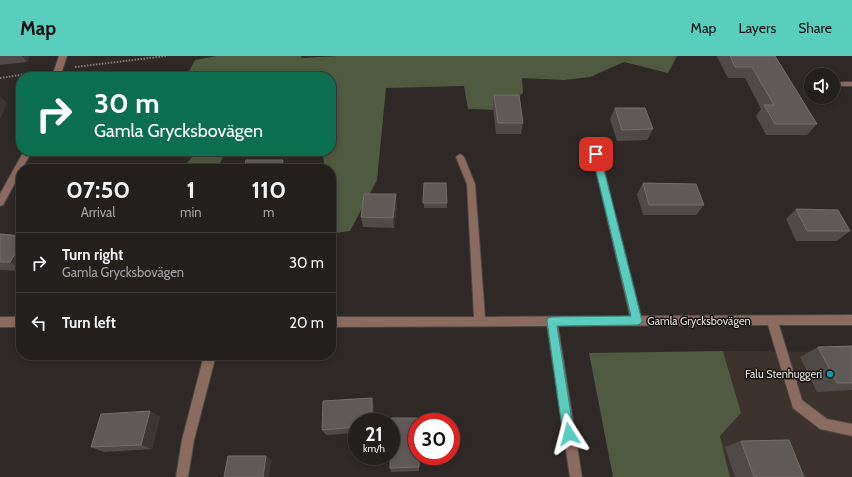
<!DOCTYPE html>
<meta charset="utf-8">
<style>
:root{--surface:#221f1d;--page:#2e2c2a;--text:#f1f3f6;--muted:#a2a2a4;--line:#3f3d3b;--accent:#59cebe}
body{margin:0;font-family:Cabin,sans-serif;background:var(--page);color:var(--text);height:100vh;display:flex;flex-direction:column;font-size:15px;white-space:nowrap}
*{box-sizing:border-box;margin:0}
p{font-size:13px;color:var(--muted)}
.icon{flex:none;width:22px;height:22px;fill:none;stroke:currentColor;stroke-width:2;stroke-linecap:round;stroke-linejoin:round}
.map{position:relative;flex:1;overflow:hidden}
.details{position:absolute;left:16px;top:108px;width:320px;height:196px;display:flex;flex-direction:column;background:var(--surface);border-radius:16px;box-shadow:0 2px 6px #0003,0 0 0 1px var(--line)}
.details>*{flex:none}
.hud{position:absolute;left:16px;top:16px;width:320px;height:84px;border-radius:16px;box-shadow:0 2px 6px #0003,0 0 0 1px var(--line);background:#0b6e4f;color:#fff;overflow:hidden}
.buttons{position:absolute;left:804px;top:12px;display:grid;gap:8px}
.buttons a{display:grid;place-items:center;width:36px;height:36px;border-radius:50%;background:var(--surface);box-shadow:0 2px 6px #0003,0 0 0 1px var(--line);font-size:20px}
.speed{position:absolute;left:348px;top:357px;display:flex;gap:8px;font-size:20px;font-weight:700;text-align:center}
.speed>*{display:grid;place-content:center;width:52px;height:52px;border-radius:50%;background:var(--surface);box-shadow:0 2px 6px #0003,0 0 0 1px var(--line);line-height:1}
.speed small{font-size:10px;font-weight:400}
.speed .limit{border:6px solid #d22;background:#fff;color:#111}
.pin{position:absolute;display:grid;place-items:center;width:34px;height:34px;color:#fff;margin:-17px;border-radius:8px;box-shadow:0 2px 6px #0006}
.me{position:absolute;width:44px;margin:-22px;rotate:351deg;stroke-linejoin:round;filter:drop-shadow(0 0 3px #0008)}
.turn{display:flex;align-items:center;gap:14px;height:84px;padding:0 12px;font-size:18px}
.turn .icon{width:52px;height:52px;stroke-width:2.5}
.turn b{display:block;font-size:28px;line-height:34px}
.eta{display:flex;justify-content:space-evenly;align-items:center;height:68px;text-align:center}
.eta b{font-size:24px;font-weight:700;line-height:28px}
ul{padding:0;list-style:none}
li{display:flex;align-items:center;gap:12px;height:60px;padding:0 12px;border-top:1px solid var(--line)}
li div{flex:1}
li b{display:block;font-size:15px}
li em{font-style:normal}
header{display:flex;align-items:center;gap:24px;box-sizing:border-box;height:56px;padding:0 20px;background:var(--accent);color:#111}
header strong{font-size:19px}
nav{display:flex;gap:22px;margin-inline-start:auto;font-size:14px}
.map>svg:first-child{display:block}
.built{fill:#3c322d}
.forest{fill:#4f5a41}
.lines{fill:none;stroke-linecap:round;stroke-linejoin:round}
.minor-casing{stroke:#4a4644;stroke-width:2}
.path{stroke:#807c7a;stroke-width:2;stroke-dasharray:1.5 1.5;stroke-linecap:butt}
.minor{fill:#8b6a5f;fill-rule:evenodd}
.wall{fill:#4f4a47}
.shaded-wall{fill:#3b3634}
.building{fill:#5f5a57;stroke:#736e6c}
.route{fill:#59cebe;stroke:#3a867c}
.culture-dot{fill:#0f9aa8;stroke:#151211;stroke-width:1.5}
.labels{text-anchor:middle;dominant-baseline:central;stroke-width:3;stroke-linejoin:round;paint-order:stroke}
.street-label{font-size:11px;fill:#e0dddb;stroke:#151211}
.poi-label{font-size:11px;fill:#e0dddb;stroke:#151211;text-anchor:end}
</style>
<header>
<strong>Map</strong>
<nav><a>Map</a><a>Layers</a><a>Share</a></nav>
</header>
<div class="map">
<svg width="852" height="421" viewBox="0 0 852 421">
<rect width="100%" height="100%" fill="#2e2927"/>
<!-- built -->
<path class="built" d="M723,295L852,296V421H730L720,380L741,357Z"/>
<!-- forest -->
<path class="forest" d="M217,0H301L302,2L337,0H677L668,17L624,6L590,21L564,24L522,22L523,37L499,54L468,53L464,30L386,32L377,124L350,175L335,177L331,153V113H325L323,100L299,95H331V21H186L195,4Z
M197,95H226L217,113H182Z
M723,295L741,357L720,380L730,421H613L589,297Z"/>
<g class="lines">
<defs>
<path id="minor" d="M59,0H67L60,21H52Z
M807,25H811V29H807Z
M833,26H852V30H833Z
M24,95H32L22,113H21V116L3,149L0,150V138Z
M596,95L600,98L641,260L852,259V269H779L802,344L827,363L852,368V380L820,373L793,352L768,269L558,270L582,421H570L547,270L331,271V261H474L467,128L456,101L460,98L464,101L475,128L485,261L630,260L592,98Z
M0,261H21V271H0Z
M204,299H216L194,384L188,421H176L182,384Z"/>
</defs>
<!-- minor casing -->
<use href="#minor" class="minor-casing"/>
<!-- path -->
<path class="path" d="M75,11L166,0
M0,22L41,16"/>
<!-- minor -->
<use href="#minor" class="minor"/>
</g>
<!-- wall -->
<path class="wall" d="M0,0H29L27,6L0,9Z
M717,0H775L817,68L807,79H766L756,60L761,53L745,22H728L717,1Z
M494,39L523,67L521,78H496L493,51Z
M615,52L653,73L647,84L617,85L610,63Z
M424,127L447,147V152H424Z
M643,127L704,149L696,159H643L637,138Z
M397,149L394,172L363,171L361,161Z
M796,153L850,175L837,185H796L786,163Z
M0,178L21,180V215L0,214Z
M852,290V334L817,336L800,301L818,291Z
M374,348L357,366V377L326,379L322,374Z
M150,355L160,361L152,393L104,396L91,391Z
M741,385L804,421H735L725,391Z
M419,400V415L391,416L390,412Z"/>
<!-- shaded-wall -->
<path class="shaded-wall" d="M22,0H29L27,6Z
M0,40L7,47L0,64Z
M283,104L286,113H281Z
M396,138L397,149L394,172L393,162Z
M21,189V214L10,206Z
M372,342L374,348V366H372Z
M150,355L160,361L152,393L141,389Z
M266,400L272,404L269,421H263Z"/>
<!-- building -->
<path class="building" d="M730,0H775L817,68H775L764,49H774L752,11H735Z
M494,39H519L523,67H498Z
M615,52H645L653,73L622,74Z
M246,104H283L281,113H244Z
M424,127H446L447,147H423Z
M643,127L696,128L704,149H649Z
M364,138H396L393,162L361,161Z
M796,153L838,154L850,175H807Z
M0,178L21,180V189L10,206H0Z
M852,290V327H837L818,291Z
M372,342V366H357V371L322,374L323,345Z
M150,355L141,389L91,391L101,358Z
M391,362H418V366H417V400H419V411L390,412V400H391Z
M789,384L804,421H754L741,385Z
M228,400H266L263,421H224Z"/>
<!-- route -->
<path class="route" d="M596,95L600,98L642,265L640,268L637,269L557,270L574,378L573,382L569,384L565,382L563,378L547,265L548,262L552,261L631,260L592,98Z"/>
<!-- markers -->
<circle class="culture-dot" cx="830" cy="318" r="4"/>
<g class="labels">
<!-- street labels -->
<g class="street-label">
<text x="699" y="265">Gamla Grycksbovägen</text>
</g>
<!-- poi labels -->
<g class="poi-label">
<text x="822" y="318">Falu Stenhuggeri</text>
</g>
</g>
</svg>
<div class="buttons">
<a><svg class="icon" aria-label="sound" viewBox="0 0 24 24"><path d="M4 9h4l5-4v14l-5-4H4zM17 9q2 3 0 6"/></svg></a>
</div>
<div class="speed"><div>21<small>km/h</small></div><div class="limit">30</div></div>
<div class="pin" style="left:596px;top:98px;background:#d93025"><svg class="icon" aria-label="arrive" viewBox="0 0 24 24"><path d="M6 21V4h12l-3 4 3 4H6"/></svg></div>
<svg class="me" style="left:569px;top:378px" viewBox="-20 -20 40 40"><path d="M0-17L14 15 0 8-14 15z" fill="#59cebe" stroke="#fff" stroke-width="4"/></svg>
<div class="hud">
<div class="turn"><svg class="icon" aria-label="right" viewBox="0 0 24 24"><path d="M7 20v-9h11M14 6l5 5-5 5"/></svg><div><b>30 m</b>Gamla Grycksbovägen</div></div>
</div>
<section class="details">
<div class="eta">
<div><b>07:50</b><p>Arrival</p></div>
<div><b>1</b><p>min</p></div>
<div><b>110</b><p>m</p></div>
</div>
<ul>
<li><svg class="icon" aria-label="right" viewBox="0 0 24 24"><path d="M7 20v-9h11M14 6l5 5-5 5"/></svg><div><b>Turn right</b><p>Gamla Grycksbovägen</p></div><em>30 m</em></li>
<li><svg class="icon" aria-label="left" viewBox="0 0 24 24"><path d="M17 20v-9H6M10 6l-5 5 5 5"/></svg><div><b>Turn left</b></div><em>20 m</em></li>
</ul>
</section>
</div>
